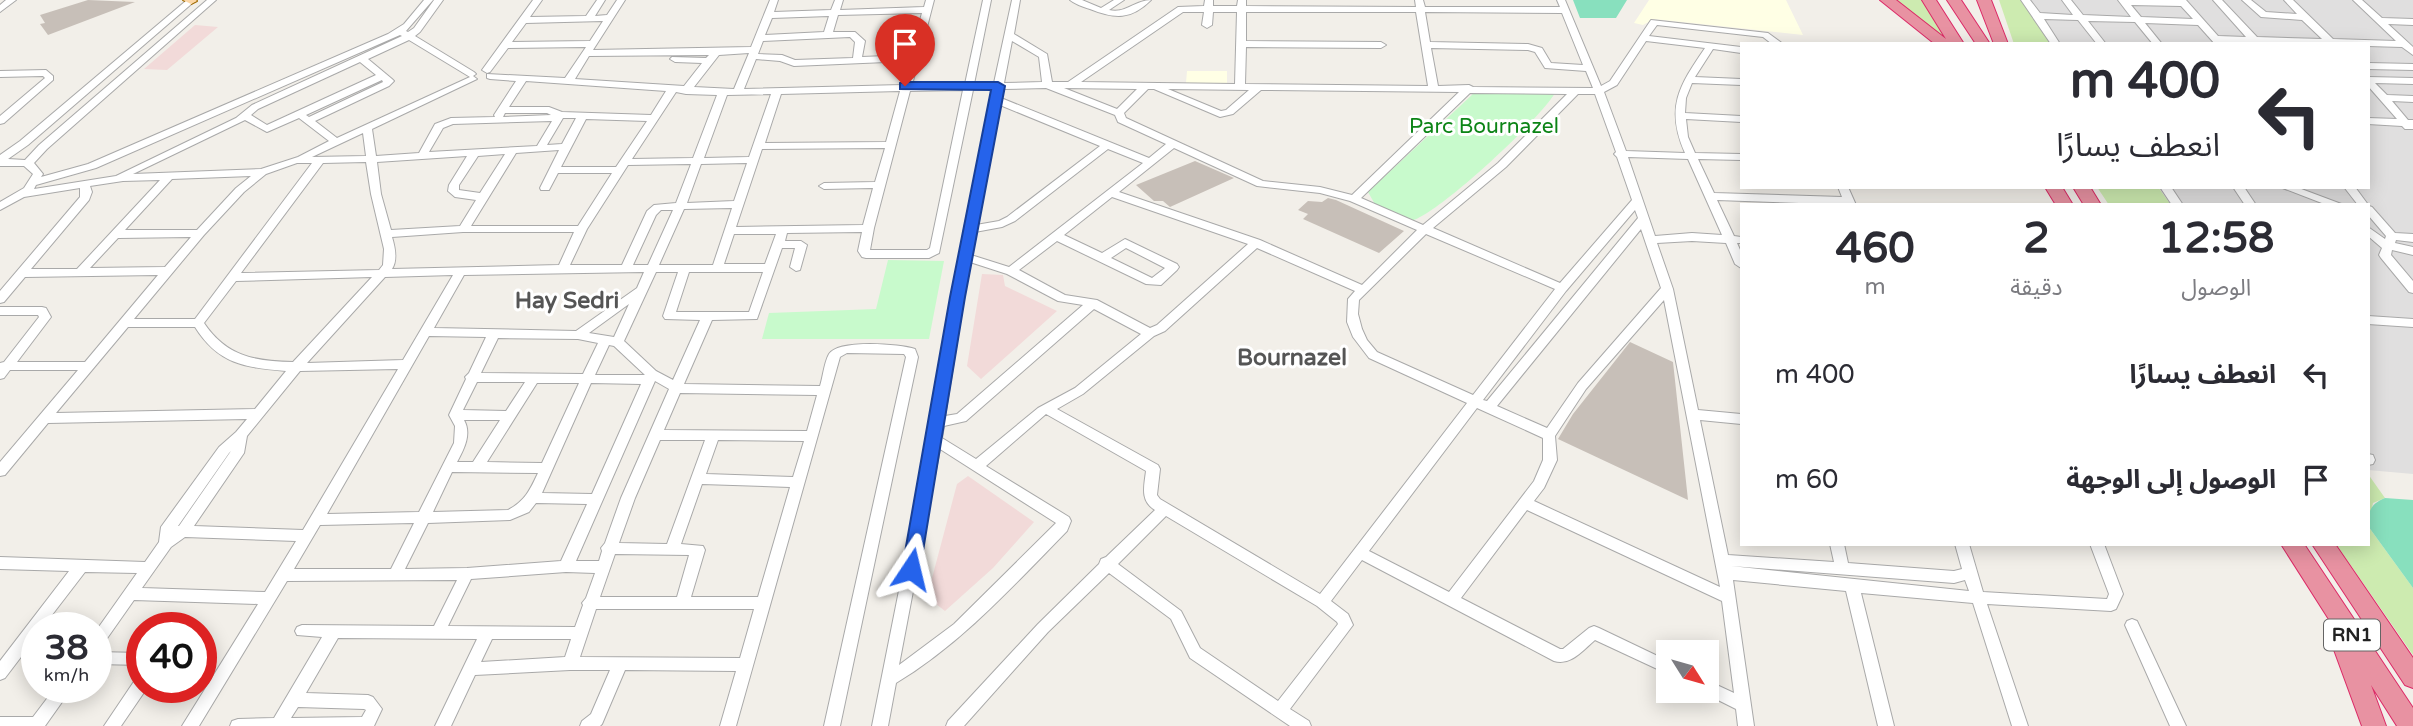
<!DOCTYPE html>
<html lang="ar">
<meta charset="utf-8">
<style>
:root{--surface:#fff;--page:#f2f2f3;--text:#2b2b33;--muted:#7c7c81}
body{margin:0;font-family:"Varela Round","Noto Sans Arabic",sans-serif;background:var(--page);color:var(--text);direction:rtl;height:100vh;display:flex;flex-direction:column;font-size:26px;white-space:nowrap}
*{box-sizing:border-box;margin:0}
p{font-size:23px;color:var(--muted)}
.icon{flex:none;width:38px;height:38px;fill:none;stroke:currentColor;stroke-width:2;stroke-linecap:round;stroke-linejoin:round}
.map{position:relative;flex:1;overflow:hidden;direction:ltr}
.details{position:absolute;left:1740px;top:203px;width:630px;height:343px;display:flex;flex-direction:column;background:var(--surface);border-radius:0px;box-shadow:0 4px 18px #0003;direction:rtl}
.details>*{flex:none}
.guide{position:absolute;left:1740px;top:42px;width:630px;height:147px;border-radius:0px;box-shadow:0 4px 18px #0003;direction:rtl;background:#fff;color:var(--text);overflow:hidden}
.needle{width:46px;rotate:127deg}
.tools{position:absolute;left:1656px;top:640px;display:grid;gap:14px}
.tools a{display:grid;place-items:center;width:63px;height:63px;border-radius:0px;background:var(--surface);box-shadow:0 4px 18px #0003;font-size:35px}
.speed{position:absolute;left:21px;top:612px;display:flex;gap:14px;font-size:35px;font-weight:700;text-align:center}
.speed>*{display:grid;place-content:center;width:91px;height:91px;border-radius:50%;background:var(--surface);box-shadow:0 4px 18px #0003;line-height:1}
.speed small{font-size:18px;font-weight:400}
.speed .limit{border:10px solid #d22;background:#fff;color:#111}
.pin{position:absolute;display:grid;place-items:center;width:60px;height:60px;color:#fff;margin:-72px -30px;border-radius:50% 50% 50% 0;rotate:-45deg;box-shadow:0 0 7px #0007}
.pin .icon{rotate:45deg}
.me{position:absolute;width:77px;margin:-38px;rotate:10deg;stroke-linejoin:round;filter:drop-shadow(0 0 5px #0008)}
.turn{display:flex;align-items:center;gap:24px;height:147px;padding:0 35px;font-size:32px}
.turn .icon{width:91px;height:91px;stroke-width:2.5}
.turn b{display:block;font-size:49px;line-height:60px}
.eta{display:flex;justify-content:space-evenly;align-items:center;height:119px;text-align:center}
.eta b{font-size:42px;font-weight:700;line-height:49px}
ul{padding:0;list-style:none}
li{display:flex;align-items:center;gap:21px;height:105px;padding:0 35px}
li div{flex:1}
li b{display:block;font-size:26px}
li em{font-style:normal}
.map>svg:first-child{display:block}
.residential{fill:#e0dfdf}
.commercial{fill:#f2dad9}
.education{fill:#ffffe5}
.grass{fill:#cdebb0}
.park{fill:#c8facc}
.pitch{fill:#88e0be}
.building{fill:#c7bfb8}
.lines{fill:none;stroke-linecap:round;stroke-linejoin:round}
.minor-casing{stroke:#a9a9a9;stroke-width:2}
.major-casing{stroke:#a06b00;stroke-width:2}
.highway-casing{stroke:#dc2a67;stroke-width:2}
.minor{fill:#fff;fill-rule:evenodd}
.major{fill:#fcd6a4;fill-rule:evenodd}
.highway{fill:#e892a2;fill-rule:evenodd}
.route{fill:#2563eb;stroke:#184099;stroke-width:2}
.labels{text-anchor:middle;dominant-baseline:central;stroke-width:6;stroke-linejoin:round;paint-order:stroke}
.shield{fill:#fff;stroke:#646464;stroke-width:2}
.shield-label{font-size:19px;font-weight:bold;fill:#222}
.park-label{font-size:21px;fill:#0c8416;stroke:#fff}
.neighbourhood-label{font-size:23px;font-weight:bold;fill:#555;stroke:#fff}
</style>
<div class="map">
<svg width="2413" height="726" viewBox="0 0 2413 726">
<rect width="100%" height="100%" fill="#f2efe9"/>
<!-- residential -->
<path class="residential" d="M2022,0H2413V474L2368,470V205H2171L2158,187H2368V44H2054Z"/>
<!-- commercial -->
<path class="commercial" d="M195,25L218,27L167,70L144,69Z
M982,274L1003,275L1005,286L1057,311L981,379L967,366Z
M968,476L1034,522L993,568L945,611L927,597L957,484Z"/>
<!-- education -->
<path class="education" d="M1649,0H1786L1803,35L1654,19L1643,25L1634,23Z
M1187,71H1227V83H1186Z"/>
<!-- grass -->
<path class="grass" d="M1895,0H1924L1946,35L1941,36Z
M1999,0H2021L2053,44H2014Z
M2097,187H2158L2171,205H2109Z
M2368,474L2385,498L2373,503L2368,526L2413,588V655L2336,544H2368Z"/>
<!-- park -->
<path class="park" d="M1474,93H1555C1540,119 1439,214 1411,221L1376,206L1368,192Z
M888,260L944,261L929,339H762L769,313L876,309Z"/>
<!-- pitch -->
<path class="pitch" d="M1573,0H1627L1616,18H1580Z
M2385,498L2413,500V588L2368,526C2368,510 2371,504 2385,498Z"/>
<!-- building -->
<path class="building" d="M88,0L135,2L48,35L40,24L45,23L40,15Z
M1195,161L1234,178L1170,207L1163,201H1154L1136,185Z
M1328,198L1336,200L1404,231L1379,253L1303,219L1308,214L1298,210L1308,201L1322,202Z
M1630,342L1673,362L1688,500L1558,439L1573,414Z"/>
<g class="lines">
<defs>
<path id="minor" d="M6,0H16L0,12V5Z
M187,0H196L28,145L8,159L25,160L39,145L207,0H216L47,149L34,163L43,174L41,177L88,164L388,34L404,24L424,0H433L406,31L408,32L414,28L434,0H443L420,32L415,36L474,72L476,74L473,76L477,79L372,129L376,156L419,153L435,124L451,118L495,117L494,115L516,81L490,79L487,78V74L565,78L586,47L508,48L490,72L487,73L482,70L533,0H542L530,17L586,16L597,0H605L595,16L607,15L617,0H625L593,50L751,47L770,0H778L774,12L831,10L835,0H843L840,10L924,7L926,0H934L912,85L965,84L983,0H991L974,84L994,83L1012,0H1020L1014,34L1047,54L1052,82H1068L1178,7L1204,6L1205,0H1213V6H1237L1238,0H1246V6L1416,7L1415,0H1423L1425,7H1560L1557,0H1565L1601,86L1610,81L1651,20L1768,33L1783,44H1772L1763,37L1657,25L1649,36L1741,47V53L1713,49L1695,77L1741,79V85L1692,83L1686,98L1685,113L1741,116V122L1686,119L1688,137L1695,153L1741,154V160L1698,159L1714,193L1842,197L1838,187H1848L1856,205L1717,200L1734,236L1741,237V243H1737L1741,252V268L1735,264L1726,243L1692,241L1657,243L1673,289L1698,410L1741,414V424L1700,420L1728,555L1834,562L1830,544H1844L1848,563L1954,571L1962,569L1955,544H1969L1983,592L2107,599L2109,594L2090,544H2104L2123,594L2116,609L2111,611L1987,604L2028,726H2012L1973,603L1861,593L1894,726H1878L1846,591L1733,580L1754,726H1738L1736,709L1700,691H1706V680L1734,693L1722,601L1527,510L1461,598L1560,649H1563L1589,628L1594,626L1599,628L1668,661V674L1595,640C1583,650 1571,666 1554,661L1362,560L1331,601L1348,614L1353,625L1290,709L1309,721L1311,726H1290L1190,658L1171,619L1109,573L1048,632L964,726H946L948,721L1038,624L1099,564L1101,559L1106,557L1155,510C1140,501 1144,487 1146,471L1046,414L986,466L1069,517L1071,521L1067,531C1013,586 962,643 896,683L888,726H872L929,440L964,229L993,89L973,90L939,253L929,258H866L862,257L858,251L862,232L787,233L785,241H801L807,245L800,270L796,271L790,267L795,248H782L757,319L712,320L684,384L820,386C823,377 824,363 829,354C839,339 900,344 915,349L918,357L840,726H824L906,357L904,354L847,353L840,357L736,726H720L736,671L625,670L602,724L600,726H580L582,721L591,714L610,670H570L475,675L451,726H435L477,639L338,638L306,693L368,695L373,697L382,709L374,726H230L232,721L238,719L274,718L322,637L297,635L295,631L297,627L302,625L434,626L457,580L287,581L199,726H182L258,604L134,600L101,647L96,649V631L137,573L85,572L42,628H37V636L5,678L0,680V661L69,571L0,569V557L145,562L159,542L161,527L219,447L236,432L247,419L48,423L5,475L0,476V462L78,370H10L4,378L0,379V363L4,362L39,317L38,315H0V307H42L46,308L51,317L17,362H85L158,275L25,277L4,302L0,303V291L80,197V188L24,197L0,210V202L24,188L33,174L24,166H0V155L20,141ZM1183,12H1204L1202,25L1207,28L1212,25L1213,12H1237L1235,84L1081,82ZM1246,12H1416L1428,86L1245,84L1246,47L1381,48L1386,45L1381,42L1246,41ZM1425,12L1562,13L1583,65L1551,63L1542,48L1528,44L1430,42ZM922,13L910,55L862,57L865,41L855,32H833L838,15ZM829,16L824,32L765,35L772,18ZM603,21L590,41L512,42L526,23ZM400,35L402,36L252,105L236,118L116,176L34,189L36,185L96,168ZM850,37L855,42L853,58L795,60L782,55L758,54L763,41ZM409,40L470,77L337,138L315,121L389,86L394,81L392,79L368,59ZM1012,41L1039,57L1042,82L1004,83ZM1646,41L1705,48C1679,86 1665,108 1685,153L1626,151L1604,92L1617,85ZM1431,48L1528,50L1535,52L1545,68L1586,71L1593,88L1473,87L1469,85L1438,86ZM749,53L734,89L694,87L719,55ZM709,55L706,58L672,57L670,59L675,62L702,63L684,86L575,79L589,56ZM756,59L780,61L794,66L909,61L902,85L744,89ZM360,62L376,75L267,125L251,115L258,109ZM382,80L383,82L309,117L306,115ZM526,81L666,91L651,115L562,112L549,107H509ZM1046,88L1115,115L1118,122L1166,144L1149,158L1001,98L1003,89ZM1064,88L1137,89L1117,109ZM1148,89H1154L1220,117L1233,114L1261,90L1459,92L1352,195L1320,187L1263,181L1126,118L1124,113ZM1168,89L1249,90L1226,110L1221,111ZM963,90L930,248L927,250H870L874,228L910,91ZM900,91L886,142L765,143L781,94ZM676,92L686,94L717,95L693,158L632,159ZM1470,93L1567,94L1498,163L1423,225L1361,198ZM771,94L749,157L704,158L727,95ZM1578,94H1595L1616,152L1614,154L1617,157L1632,200L1560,283L1433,228L1506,167ZM1000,105L1100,146L1007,217L999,221L976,225ZM505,113H547L551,115L503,117ZM299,118L329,141L298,157L261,169L133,174L245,120L267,132ZM563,118H576L562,144L547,145ZM586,119L647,121L616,167H561ZM552,121L537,146L429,152L443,128L453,124ZM363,133L366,156L312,157ZM885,148L875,182L824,183L819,186L824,189L873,188L863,225L736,227L762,149ZM1174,148L1257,186L1320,193L1350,201L1417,230L1362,285L1260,240L1119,192ZM1108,149L1143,163L1009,267L971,255L975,232L1002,227L1015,221ZM559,150L540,188L541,190H549L558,173H612L578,226H471L516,153ZM505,154L480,193L459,190V185L478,156ZM467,156L449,185L448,191L455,197L476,200L460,226L391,230L381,194L377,162ZM1628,157L1688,159L1722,235L1692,233L1655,236ZM366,162L371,194L384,249L383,265L379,270L241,273L323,163ZM297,163H312L195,319H134L204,235L244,192L266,174ZM747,163L734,201L687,203L701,164ZM691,164L676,203L654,205L647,211L622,265H570L587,229L628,165ZM251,176L236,188L197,230H125L172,179ZM160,180L77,269H31L89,200L92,192L90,186L123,181ZM1112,197L1248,244L1157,325L1150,328L1097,300L1065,295L1019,270L1057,241L1146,284L1161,285L1177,270L1179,267L1177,264L1125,239L1102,253L1064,235ZM732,208L713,265H659L684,209ZM661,210H673L648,265H633L656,215ZM1635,210L1638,218L1487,401L1483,400L1566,291ZM1641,229L1661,288L1578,383L1547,428L1497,406ZM463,232H574L559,265L392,269C398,260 395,247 392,237ZM734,234H776L765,264H724ZM1426,234L1555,289L1473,395L1377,352L1367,340L1362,329L1358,314L1359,300ZM191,237L165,267L90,268L118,238ZM1126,248L1165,268L1152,278L1111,258ZM1257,248L1355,291L1348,299L1347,322L1353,337L1369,358L1467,403L1320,594L1160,499L1157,495L1160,469L1158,465L1057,409L1083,394L1154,336L1165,331ZM970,262L1007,274L1058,301L1083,305L957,414L945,416ZM644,272L637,288L576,331L434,328L464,275ZM656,272H678L663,316L665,319L700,320L673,380L656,371L624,341ZM689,272H763L749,312H676ZM453,275L403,360L307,363L385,277ZM372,277L293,362C255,361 227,357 204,323L236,281ZM1664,300L1720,587L1534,501L1544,488L1557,460L1555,436L1586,389ZM629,304L614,337L589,333ZM1094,309L1141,334L1075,388L1038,408L976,459L942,438L944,426L966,421ZM128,327H195C219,365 245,367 286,371L255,409L56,413ZM429,336L486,337L469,373L465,377L466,379L449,415L455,426L454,443L419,512L327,514ZM498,338L578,339L598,343L583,374L481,373ZM609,345L614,346L645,375H595ZM398,369L303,530L194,526L244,453L247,436L300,371ZM655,381L669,389L621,498L605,543L601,548L602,551L599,561H576ZM477,382H525L506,411L463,410ZM537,383H579L542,463L487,462ZM591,383L641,384L592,494L542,493ZM680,393L817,395L807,431L664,430ZM1477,408L1543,438V460L1534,481L1449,592L1369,551ZM464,420H500L473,462H457C464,449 472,434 464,420ZM660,440H705L667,544L619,543L635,498ZM718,440L804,441L793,477L706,474ZM940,449L1056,523L954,624L899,665ZM231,451L179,526H178L229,453ZM452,472L538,473C530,490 525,501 508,510L433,512ZM702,484L790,487L758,597H691L705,550L703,546L681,544ZM536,503L587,504L561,561L467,568L405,569L428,523L510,520L529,512ZM1166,516L1317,606L1337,622L1338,624L1278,701L1200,648L1181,611L1118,564ZM414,523L391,569H294L320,525ZM185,537L296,541L265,592L142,588L171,547ZM615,554L689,555L677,597H600ZM1731,566L1954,583L1965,580L1969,591ZM566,572L595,573L586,598L582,603L583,605L575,627L448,626L471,579ZM596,609H754L740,658L580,657ZM492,639H571L565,657L481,662ZM298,707L364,709L366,710L362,717L291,718Z
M1070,0H1082L1101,8L1114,0H1124L1109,10C1126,14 1135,0 1151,0C1131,20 1115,19 1090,9C1083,7 1075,4 1070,0Z
M2021,0H2030L2040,13L2073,15L2062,0H2071L2083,15L2131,17L2118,0H2186L2218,36L2246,37L2213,0H2222L2257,37L2322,39L2302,20L2261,17L2242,0H2251L2266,12L2297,14L2284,0H2293L2333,39L2396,41L2353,0H2362L2382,18L2413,19V25L2388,24L2413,47V55L2402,47L2368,46V44L2223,42L2224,44H2215L2198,25L2145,23L2162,44H2153L2135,22L2088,21L2106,44H2097L2078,20L2044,19L2060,44H2051ZM2131,5L2181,6L2193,19L2141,17Z
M2368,63L2413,64V70L2368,69Z
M46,70L53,76V80L4,123L0,124V116L45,78L43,76L0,77V71Z
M2368,77L2413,78V84L2375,83L2387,95L2413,96V102L2392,101L2408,120H2413V129H2405L2402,126L2368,124V118L2397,119L2368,86Z
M2160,187H2171L2183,205H2172Z
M2233,187H2244L2256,205H2245Z
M2280,187H2296L2344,205H2327Z
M2344,187H2355L2369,206L2372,207L2395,233L2413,234V242L2396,240L2395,243L2413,247V255L2392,250L2391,255L2413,281V293L2409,292L2381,258L2379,255L2382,248L2368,236V227L2385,239L2386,236L2368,215V205H2358Z
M2368,316L2413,319V327L2368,324Z
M2368,454L2373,455L2375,460L2373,464L2368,465Z
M2132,619L2137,621L2186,726H2170L2125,625L2127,621Z
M96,652L142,653V665L96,664Z
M142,675V688H147L121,726H104L137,677Z
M55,688H72L45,726H0V717H33Z"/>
<path id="major" d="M183,0H196L197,1L191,4Z"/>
<path id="highway" d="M1880,0H1896L1946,39L1922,0H1936L1964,44H1935Z
M1947,0H1961L1990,44H1976Z
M1977,0H1991L2008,44H1994Z
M2045,187H2062L2073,205H2056Z
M2073,187H2090L2101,205H2084Z
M2281,544H2304L2413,708V726H2397L2371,685L2386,726H2362L2326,628L2330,621Z
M2312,544H2335L2413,658V688L2405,685Z"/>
</defs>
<!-- minor casing -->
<use href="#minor" class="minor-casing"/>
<!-- major casing -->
<use href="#major" class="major-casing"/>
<!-- highway casing -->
<use href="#highway" class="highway-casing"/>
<!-- minor -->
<use href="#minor" class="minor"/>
<!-- major -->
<use href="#major" class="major"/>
<!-- highway -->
<use href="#highway" class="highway"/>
</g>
<!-- route -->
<path class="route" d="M905,82H998L1005,86L965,297L920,569L911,577L902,569L950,297L991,90L900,89V83Z"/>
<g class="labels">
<!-- shield labels -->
<rect class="shield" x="2324" y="619.5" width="56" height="31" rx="5"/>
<g class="shield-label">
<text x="2352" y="635">RN1</text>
</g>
<!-- park labels -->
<g class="park-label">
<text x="1484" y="126">Parc Bournazel</text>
</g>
<!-- neighbourhood labels -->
<g class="neighbourhood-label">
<text x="567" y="301">Hay Sedri</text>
<text x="1292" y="358">Bournazel</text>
</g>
</g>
</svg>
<div class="tools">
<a><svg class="needle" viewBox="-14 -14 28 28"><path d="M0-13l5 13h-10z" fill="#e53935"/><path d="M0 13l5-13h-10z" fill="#7c7c81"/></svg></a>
</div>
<div class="speed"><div>38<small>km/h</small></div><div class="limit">40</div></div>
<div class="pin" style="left:905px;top:86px;background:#d93025"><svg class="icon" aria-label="arrive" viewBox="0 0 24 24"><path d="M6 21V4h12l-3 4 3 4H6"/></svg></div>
<svg class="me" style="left:911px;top:569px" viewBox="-20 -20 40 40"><path d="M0-17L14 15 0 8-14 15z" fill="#2563eb" stroke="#fff" stroke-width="4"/></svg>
<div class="guide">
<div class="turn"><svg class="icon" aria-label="left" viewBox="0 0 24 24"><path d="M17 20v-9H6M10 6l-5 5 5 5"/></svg><div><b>400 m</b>انعطف يسارًا</div></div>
</div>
<section class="details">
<div class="eta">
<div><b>12:58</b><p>الوصول</p></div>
<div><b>2</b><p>دقيقة</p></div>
<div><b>460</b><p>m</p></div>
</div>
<ul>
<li><svg class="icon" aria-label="left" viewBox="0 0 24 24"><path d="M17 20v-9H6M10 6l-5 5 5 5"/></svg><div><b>انعطف يسارًا</b></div><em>400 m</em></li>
<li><svg class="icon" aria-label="arrive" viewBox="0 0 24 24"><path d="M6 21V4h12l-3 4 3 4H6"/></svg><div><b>الوصول إلى الوجهة</b></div><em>60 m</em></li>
</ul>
</section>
</div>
